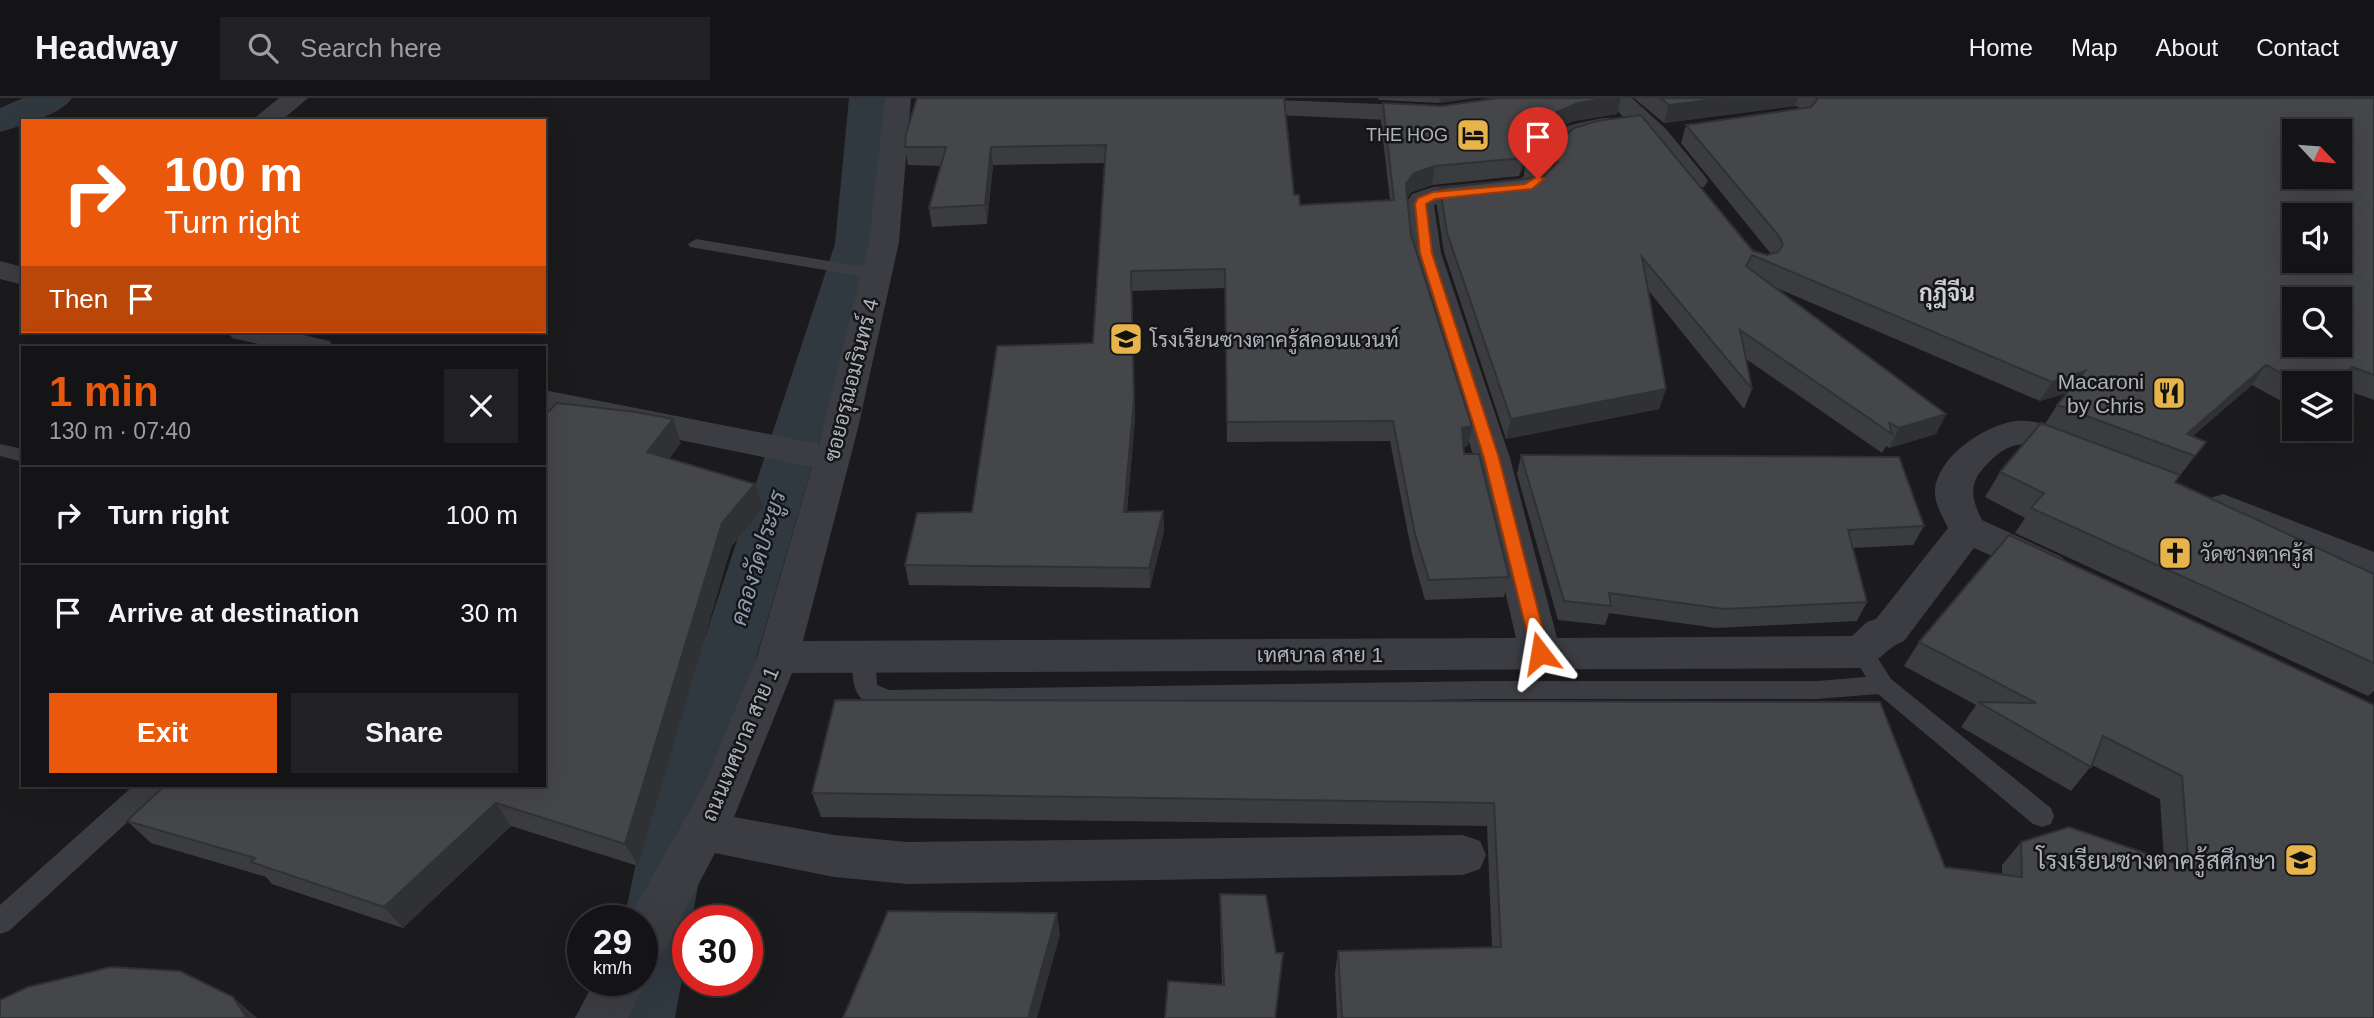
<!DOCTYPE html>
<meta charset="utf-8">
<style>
:root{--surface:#141416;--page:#212123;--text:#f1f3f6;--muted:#9d9ea1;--line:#333335;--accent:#ea580c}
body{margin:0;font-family:Arial,Sarabun,sans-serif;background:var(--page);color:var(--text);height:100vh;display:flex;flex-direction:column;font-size:26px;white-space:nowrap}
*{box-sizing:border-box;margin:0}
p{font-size:23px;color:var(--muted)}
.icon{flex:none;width:38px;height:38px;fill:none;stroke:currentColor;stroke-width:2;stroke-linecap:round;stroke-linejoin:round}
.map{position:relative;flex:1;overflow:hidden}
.side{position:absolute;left:21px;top:248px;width:525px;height:441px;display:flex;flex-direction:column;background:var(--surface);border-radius:0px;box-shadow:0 7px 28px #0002,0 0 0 2px var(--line)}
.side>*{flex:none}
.top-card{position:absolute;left:21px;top:21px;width:525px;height:214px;border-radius:0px;box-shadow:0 7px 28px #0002,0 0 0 2px var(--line);background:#ea580c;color:#fff;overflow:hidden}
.needle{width:46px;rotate:116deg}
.fabs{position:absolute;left:2282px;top:21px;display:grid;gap:14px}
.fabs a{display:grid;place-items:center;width:70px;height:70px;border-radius:0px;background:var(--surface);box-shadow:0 7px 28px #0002,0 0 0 2px var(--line);font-size:35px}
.speed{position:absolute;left:567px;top:807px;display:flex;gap:14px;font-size:35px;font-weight:700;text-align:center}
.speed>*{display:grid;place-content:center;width:91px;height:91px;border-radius:50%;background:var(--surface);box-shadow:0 7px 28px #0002,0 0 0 2px var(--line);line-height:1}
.speed small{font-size:18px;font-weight:400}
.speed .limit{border:10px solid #d22;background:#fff;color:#111}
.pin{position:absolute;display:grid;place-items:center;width:60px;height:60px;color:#fff;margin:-72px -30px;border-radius:50% 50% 50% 0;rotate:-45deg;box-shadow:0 0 7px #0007}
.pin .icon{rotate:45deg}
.me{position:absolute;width:77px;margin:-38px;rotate:346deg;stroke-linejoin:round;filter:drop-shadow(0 0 5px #0008)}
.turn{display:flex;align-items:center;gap:24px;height:147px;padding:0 28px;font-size:32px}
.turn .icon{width:91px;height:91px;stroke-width:2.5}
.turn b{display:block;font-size:49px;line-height:60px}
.then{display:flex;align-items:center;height:66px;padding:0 28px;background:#0003;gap:14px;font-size:26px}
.round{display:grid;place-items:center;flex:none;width:74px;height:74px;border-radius:0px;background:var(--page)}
.head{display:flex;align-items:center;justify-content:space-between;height:119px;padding:0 28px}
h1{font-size:42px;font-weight:700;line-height:52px;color:var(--accent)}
.cta{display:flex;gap:14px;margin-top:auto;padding:14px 28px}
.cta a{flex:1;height:80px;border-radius:0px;background:var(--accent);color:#fff;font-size:28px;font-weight:700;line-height:80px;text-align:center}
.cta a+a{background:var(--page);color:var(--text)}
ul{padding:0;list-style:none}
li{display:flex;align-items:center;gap:21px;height:98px;padding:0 28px;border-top:2px solid var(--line)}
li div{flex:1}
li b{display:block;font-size:26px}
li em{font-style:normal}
header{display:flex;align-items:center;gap:42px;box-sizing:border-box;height:98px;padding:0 35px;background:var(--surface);border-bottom:2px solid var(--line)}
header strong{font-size:33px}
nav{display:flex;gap:38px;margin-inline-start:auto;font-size:24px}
.search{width:490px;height:63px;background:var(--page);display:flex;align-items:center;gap:18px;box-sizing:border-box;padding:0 24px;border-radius:0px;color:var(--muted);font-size:26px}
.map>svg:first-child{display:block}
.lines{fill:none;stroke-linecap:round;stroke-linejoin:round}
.canal{fill:#313940;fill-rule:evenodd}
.service{fill:#3c3d42;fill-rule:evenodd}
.minor{fill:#3c3d42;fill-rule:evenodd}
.wall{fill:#3b3c40}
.shaded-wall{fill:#303134}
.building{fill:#45464a;stroke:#303134;stroke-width:2;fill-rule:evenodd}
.route{fill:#ea580c;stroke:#983908;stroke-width:2}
.labels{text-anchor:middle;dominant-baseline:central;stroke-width:5;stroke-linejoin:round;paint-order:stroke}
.far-poi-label{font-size:18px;fill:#aeb2bb;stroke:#161618;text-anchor:end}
.poi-label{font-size:21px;fill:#aeb2bb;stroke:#161618;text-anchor:start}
.street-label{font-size:21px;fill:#aeb2bb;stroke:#161618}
.neighbourhood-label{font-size:23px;font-weight:bold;fill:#cfd1d8;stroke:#161618}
.water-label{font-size:23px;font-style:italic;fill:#899eb3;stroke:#161618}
.near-poi-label{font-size:24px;fill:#aeb2bb;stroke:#161618;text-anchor:end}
</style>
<header>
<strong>Headway</strong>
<div class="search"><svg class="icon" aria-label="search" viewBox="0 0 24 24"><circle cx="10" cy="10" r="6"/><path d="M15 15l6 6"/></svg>Search here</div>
<nav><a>Home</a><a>Map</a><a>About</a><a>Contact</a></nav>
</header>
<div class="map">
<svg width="2374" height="920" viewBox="0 0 2374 920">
<rect width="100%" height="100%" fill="#1b1b1d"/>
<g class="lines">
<!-- canal -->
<path class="canal" d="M23,0H72C63,13 39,23 23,23V27L0,34V10Z
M849,0H885L877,146L710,718L692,822H688V848L675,920H603L611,882H642V822H624L646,718L835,146Z"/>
<!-- service -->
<path class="service" d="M696,141L877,171L885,176L877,181L690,149L688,146Z
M0,346L23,351V364L0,358Z
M1862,545L1870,548L1891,581L2051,710L2054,718L2051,726L2042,729L2033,726L1878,596L1817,601H1489L889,610C881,608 868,607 862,601C851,592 850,563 856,552L864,549L872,552L875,558L877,587L889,592L1489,583H1817L1866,579L1851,554L1854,548Z
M133,688H162L159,695L9,833L0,836V807Z"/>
<!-- minor -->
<path class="minor" d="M279,0H308L281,23H251Z
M885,0H911L899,144L858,330L803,543L1516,540L1474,360L1411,155L1406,106L1412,96L1433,89L1520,81L1524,78C1525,40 1552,31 1584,24C1597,21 1609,18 1622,21L1626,27L1622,33C1602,38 1565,37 1554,58C1551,65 1552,74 1552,81L1538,95L1528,97L1434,107L1441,155L1510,360L1557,540L1852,538L1867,524L1876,521L1948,430C1943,419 1935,407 1935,394C1936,359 1985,327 2016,323C2033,321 2053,328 2069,335C2081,339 2093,343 2100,354L2095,362C2048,375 2031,314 1982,372C1968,388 1973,404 1982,422L2062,459L2067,469L2062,479L2048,483L1974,450L1904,543C1887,549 1880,564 1862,570L792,575L734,719L834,737L907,744L1463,737L1480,743L1486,757L1480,771L1463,777L907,786L834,779L715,755L659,861L642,868V822H628L703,689L757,559L812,369L544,314V292L819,346L869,144Z
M1228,0L1433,8L1442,10L1446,16L1442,22L1433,24L1231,15L1222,12L1218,7L1222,2Z
M1604,0H1632L1666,31L1704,77L1708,83L1704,89L1694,91L1684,89L1648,43Z
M0,163L23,169V187L0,181Z
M227,233H285L330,243L334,250H276L232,240Z
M2223,396L2374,454V483L2210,418L2204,409L2210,400Z
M642,871L647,882L628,920H575L595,882H642Z"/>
</g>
<!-- wall -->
<path class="wall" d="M1266,0L1294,97L1300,107L1390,102L1381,24L1383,5L1617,16L1574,23L1544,36L1533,47L1519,78L1432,87L1411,94L1408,99L1411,137L1468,348L1464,349V356L1509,479L1504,499L1425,502L1412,456L1390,343L1227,344L1225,190L1132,193L1135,321L1127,414L1163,413L1164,433L1150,490L909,487L905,467L972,414L1093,245L1105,65L993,67L987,126L932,129L929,110L941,68L908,67L905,49Z
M1378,0H1475L1439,5L1379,2Z
M1634,0H2374V302L2340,290V285H2294V310L2252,287L2192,338L2206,344L2175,384L2374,476V593L2368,598L2015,435L2025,420L1985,399L2000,374L2045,326L2057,307L2067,295L2040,303L1777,190L1946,316L1936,336L1889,350L1886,348L1882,355L1746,261L1752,291L1744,311L1648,192L1666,291L1659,311L1506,341L1444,154L1437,109L1440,90L1543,79L1556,66L1560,42L1753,153L1767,157L1771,156L1681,45L1686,27L1803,11L1795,8L1664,25Z
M544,318L681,345L669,360L763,410L731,449L638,768L511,728L403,830L272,786L266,779L151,745L127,723L544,688Z
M1521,357L1924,428L1913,447L1852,450L1867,504L1857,523L1716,530L1609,515L1605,527L1558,522L1517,376Z
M2009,437L2374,920H1337L1335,875L1338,853L1492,849L1487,728L821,719L812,695L835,602L1945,769L2002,776V767L2021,744L2164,761L2160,701L2092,667L2071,693L1961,629L1976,607L1904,568L1919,544Z
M1220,796L1276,855H1283L1165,920L1222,887L1220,817Z"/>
<!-- shaded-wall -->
<path class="shaded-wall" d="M1440,0H1475L1439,5Z
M1609,0H1621L1617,16L1574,23L1544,36L1533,47L1519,78L1523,60L1536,29L1548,18L1578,5Z
M1725,0H1798L1795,8L1664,25L1669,7Z
M991,49L993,67L987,126L985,107Z
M1435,68L1432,87L1411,94L1404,105L1406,86L1414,75Z
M1131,173L1135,321L1125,434L1124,414Z
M2266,267L2252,287L2177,352L2187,336Z
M2085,273L2073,293L2040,303L2052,284Z
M1666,291L1659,311L1506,341L1511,321Z
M1946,316L1936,336L1889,350L1899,330Z
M673,321L681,345L656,378L647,354Z
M1472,328L1468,348L1458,350L1462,330Z
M755,386L763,410L731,449L638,768L625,746L722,425Z
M1163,413L1164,433L1150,490L1149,470Z
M496,705L511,728L403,830L384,809Z
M1057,815L1060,837L1037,920H1028Z
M233,899L257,920H247Z"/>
<!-- building -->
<path class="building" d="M917,0H1284L1294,97H1299L1300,107L1394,102L1383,5L1442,8L1498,0H1609L1578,5L1548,18L1536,29L1523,60L1435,68L1414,75L1406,86L1411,137L1472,328L1462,330L1464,356H1479L1509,479L1429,482L1415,436L1393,323L1227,324L1225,171L1131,173L1134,301L1124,414L1163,413L1149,470L905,467L917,415L972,414L997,248L1093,245L1106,47L991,49L985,107L929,110L946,49H905L906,36Z
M1660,0H1725L1669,7Z
M1816,0H2374V277L2352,269L2337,285H2300L2266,267L2187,336L2206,344L2195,358L2057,307L2085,273L2052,284L1752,157L1746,168L1946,316L1899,330L1889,325L1892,336L1740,232L1752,291L1642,159L1666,291L1511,321L1447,135L1440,90L1543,79L1558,64L1560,42L1574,30L1597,23L1641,17L1753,153L1767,157L1778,154L1783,147L1779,138L1686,27L1811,9L1817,2ZM2294,33H2340V79H2294ZM2294,117H2340V163H2294ZM2294,201H2340V247H2294Z
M557,305L636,314L673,321L647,354L755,386L722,425L625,746L496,705L384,809L251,764L255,760L127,723L164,688H544V318Z
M2041,325L2180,377L2175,384L2374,476V565L2031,410L2044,395L2000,374Z
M1521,357L1899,359L1924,428L1848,432L1867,504L1724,511L1609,495L1611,508L1564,503Z
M2009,437L2374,607V920H1342L1338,853L1501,849L1494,705L812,695L835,602L1880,604L1945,769L2022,779L2021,744L2069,729L2189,770L2182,678L2103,638L2091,669L1978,604L2036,605L1919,544Z
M1220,796L1266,797L1276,855H1283L1275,920H1165L1168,883L1224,887Z
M888,813L1057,815L1028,920H843Z
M111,869L180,873L233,899L247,920H0V902L28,889Z"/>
<!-- route -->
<path class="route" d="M1538,78L1544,81L1532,91L1435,101L1426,106L1432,155L1499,360L1549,555L1546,560H1534L1532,555L1484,360L1420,155L1415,106L1418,100L1433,94L1525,86Z"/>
<!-- icons -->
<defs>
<symbol id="hotel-square" viewBox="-11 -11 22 22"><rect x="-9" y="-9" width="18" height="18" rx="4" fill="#e6b44a" stroke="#161618"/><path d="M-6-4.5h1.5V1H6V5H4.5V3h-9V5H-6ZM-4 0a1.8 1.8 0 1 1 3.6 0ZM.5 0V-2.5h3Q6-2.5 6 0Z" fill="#111"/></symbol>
<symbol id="school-square" viewBox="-11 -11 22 22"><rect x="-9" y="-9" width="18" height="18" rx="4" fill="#e6b44a" stroke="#161618"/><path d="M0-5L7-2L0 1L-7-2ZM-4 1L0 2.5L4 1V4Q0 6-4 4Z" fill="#111"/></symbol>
<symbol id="restaurant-square" viewBox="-11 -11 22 22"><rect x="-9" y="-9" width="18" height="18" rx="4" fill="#e6b44a" stroke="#161618"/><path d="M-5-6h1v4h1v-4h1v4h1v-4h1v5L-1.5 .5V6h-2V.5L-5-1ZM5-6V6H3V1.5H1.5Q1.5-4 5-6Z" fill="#111"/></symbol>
<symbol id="church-square" viewBox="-11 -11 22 22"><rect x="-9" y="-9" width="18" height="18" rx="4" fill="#e6b44a" stroke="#161618"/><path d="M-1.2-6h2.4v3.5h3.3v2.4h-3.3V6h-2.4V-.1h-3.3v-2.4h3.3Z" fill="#111"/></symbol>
</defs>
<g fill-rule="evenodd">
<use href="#hotel-square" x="1454" y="18" width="38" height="38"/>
<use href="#school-square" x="1107" y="222" width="38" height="38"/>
<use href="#restaurant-square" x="2150" y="276" width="38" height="38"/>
<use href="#church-square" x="2156" y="436" width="38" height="38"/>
<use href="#school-square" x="2282" y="743" width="38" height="38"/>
</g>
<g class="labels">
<!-- far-poi labels -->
<g class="far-poi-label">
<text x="1448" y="37">THE HOG</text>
</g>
<!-- poi labels -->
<g class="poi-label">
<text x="1150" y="241">โรงเรียนซางตาครู้สคอนแวนท์</text>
<text x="2144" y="283" text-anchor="end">Macaroni<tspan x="2144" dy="24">by Chris</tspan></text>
<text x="2200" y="455">วัดซางตาครู้ส</text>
</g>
<!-- street labels -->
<g class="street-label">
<text transform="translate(851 282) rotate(-76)">ซอยอรุณอมรินทร์ 4</text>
<text x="1320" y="556">เทศบาล สาย 1</text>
<text transform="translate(740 646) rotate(-67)">ถนนเทศบาล สาย 1</text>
</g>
<!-- neighbourhood labels -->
<g class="neighbourhood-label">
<text x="1947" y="195">กุฎีจีน</text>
</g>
<!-- water labels -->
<g class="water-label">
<text transform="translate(758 460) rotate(-73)">คลองวัดประยูร</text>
</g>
<!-- near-poi labels -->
<g class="near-poi-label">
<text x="2276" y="762">โรงเรียนซางตาครู้สศึกษา</text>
</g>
</g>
</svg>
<div class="fabs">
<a><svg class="needle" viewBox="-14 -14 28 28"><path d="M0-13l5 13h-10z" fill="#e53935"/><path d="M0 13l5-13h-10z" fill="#9d9ea1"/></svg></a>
<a><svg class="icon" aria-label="sound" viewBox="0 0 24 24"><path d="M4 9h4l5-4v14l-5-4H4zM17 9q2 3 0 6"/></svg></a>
<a><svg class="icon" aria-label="search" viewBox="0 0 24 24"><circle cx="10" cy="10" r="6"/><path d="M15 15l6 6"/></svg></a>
<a><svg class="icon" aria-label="layers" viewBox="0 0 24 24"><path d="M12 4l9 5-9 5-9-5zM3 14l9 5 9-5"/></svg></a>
</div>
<div class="speed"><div>29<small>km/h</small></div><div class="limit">30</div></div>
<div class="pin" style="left:1538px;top:81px;background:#d93025"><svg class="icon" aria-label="arrive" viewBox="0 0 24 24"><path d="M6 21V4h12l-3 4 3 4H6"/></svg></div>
<svg class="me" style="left:1540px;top:555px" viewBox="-20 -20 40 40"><path d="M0-17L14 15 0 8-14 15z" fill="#ea580c" stroke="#fff" stroke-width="4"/></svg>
<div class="top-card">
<div class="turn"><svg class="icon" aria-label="right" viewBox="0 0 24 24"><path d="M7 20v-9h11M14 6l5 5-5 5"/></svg><div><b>100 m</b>Turn right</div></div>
<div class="then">Then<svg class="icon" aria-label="arrive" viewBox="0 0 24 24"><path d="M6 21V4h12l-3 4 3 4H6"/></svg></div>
</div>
<section class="side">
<div class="head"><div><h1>1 min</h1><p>130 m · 07:40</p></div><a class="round"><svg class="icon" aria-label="close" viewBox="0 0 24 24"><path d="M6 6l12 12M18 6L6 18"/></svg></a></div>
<ul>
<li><svg class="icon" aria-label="right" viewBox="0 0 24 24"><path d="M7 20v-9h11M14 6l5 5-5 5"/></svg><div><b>Turn right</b></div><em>100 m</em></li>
<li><svg class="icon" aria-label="arrive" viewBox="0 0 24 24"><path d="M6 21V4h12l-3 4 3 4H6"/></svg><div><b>Arrive at destination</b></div><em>30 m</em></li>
</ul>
<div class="cta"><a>Exit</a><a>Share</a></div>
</section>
</div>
